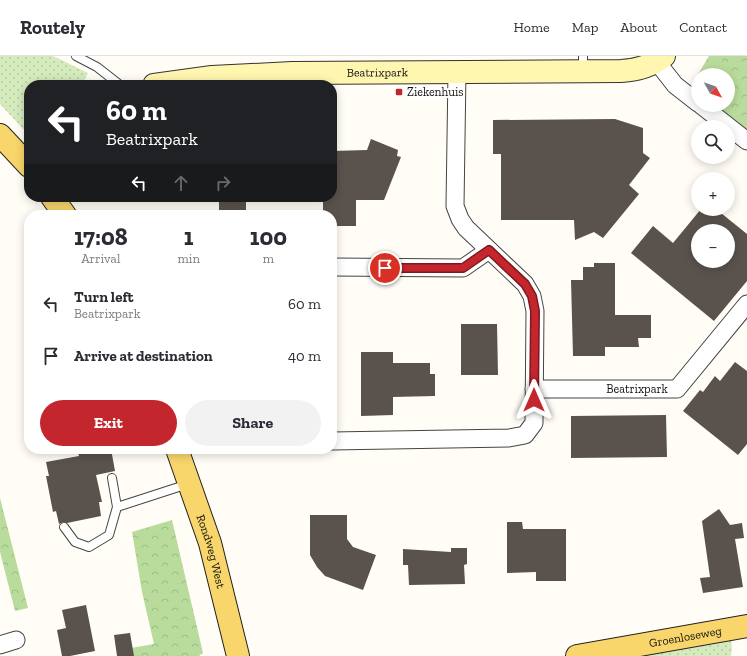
<!DOCTYPE html>
<meta charset="utf-8">
<style>
:root{--surface:#fff;--page:#f2f2f3;--text:#2b2b33;--muted:#7c7c81;--line:#e1e1e2;--accent:#c4262e}
body{margin:0;font-family:"Zilla Slab",serif;background:var(--page);color:var(--text);height:100vh;display:flex;flex-direction:column;font-size:15px;white-space:nowrap}
*{box-sizing:border-box;margin:0}
p{font-size:13px;color:var(--muted)}
.icon{flex:none;width:22px;height:22px;fill:none;stroke:currentColor;stroke-width:2;stroke-linecap:round;stroke-linejoin:round}
.map{position:relative;flex:1;overflow:hidden}
.side{position:absolute;left:24px;top:154px;width:313px;height:244px;display:flex;flex-direction:column;background:var(--surface);border-radius:16px;box-shadow:0 2px 10px #0003}
.side>*{flex:none}
.top-card{position:absolute;left:24px;top:24px;width:313px;height:122px;border-radius:16px;box-shadow:0 2px 10px #0003;background:#202124;color:#fff;overflow:hidden}
.needle{width:26px;rotate:130deg}
.tools{position:absolute;left:691px;top:12px;display:grid;gap:8px}
.tools a{display:grid;place-items:center;width:44px;height:44px;border-radius:50%;background:var(--surface);box-shadow:0 2px 10px #0003;font-size:20px}
.pin{position:absolute;display:grid;place-items:center;width:34px;height:34px;color:#fff;margin:-17px;border:2px solid #fff;border-radius:50%;box-shadow:0 1px 4px #0007}
.me{position:absolute;width:44px;margin:-22px;rotate:0deg;stroke-linejoin:round;filter:drop-shadow(0 0 3px #0008)}
.turn{display:flex;align-items:center;gap:14px;height:84px;padding:0 16px;font-size:18px}
.turn .icon{width:52px;height:52px;stroke-width:2.5}
.turn b{display:block;font-size:28px;line-height:34px}
.lanes{display:flex;align-items:center;height:38px;padding:0 16px;background:#0003;justify-content:center;gap:20px;direction:ltr}
.lanes .off{opacity:.35}
.eta{display:flex;justify-content:space-evenly;align-items:center;height:68px;text-align:center}
.eta b{font-size:24px;font-weight:700;line-height:28px}
.action{display:flex;gap:8px;margin-top:auto;padding:8px 16px}
.action a{flex:1;height:46px;border-radius:24px;background:var(--accent);color:#fff;font-size:16px;font-weight:700;line-height:46px;text-align:center}
.action a+a{background:var(--page);color:var(--text)}
ul{padding:0;list-style:none}
li{display:flex;align-items:center;gap:12px;height:52px;padding:0 16px}
li div{flex:1}
li b{display:block;font-size:15px}
li em{font-style:normal}
header{display:flex;align-items:center;gap:24px;box-sizing:border-box;height:56px;padding:0 20px;background:var(--surface);border-bottom:1px solid var(--line)}
header strong{font-size:19px}
nav{display:flex;gap:22px;margin-inline-start:auto;font-size:14px}
.map>svg:first-child{display:block}
.grass{fill:url(#grass-dots)}
.forest{fill:url(#forest-crowns)}
.building{fill:#5a524d;fill-rule:evenodd}
.lines{fill:none;stroke-linecap:round;stroke-linejoin:round}
.lane-casing{stroke:#444;stroke-width:10}
.street-casing{stroke:#444;stroke-width:19}
.secondary-casing{stroke:#333;stroke-width:24}
.primary-casing{stroke:#222;stroke-width:24}
.lane{stroke:#fff;stroke-width:8}
.street{stroke:#fff;stroke-width:17}
.secondary{stroke:#fff6b0;stroke-width:22}
.primary{stroke:#f9d66b;stroke-width:22}
.route-casing{stroke:#7f191e;stroke-width:10}
.route{stroke:#c4262e;stroke-width:7}
.poi-dot{fill:#c4262e;stroke:#fff;stroke-width:1.5}
.labels{text-anchor:middle;dominant-baseline:central;stroke-width:4;stroke-linejoin:round;paint-order:stroke}
.street-label{font-size:12px;fill:#111;stroke:#fff}
.poi-label{font-size:12px;fill:#111;stroke:#fff;text-anchor:start}
</style>
<header>
<strong>Routely</strong>
<nav><a>Home</a><a>Map</a><a>About</a><a>Contact</a></nav>
</header>
<div class="map">
<svg width="747" height="600" viewBox="0 0 747 600">
<defs>
<pattern id="grass-dots" width="8" height="8" patternUnits="userSpaceOnUse"><rect width="8" height="8" fill="#d5ebbd"/><path d="M2 2h.1M6 6h.1" fill="none" stroke="#b6c8a1" stroke-width="1.8" stroke-linecap="round"/></pattern>
<pattern id="forest-crowns" width="20" height="18" patternUnits="userSpaceOnUse"><rect width="20" height="18" fill="#b9dc9c"/><path d="M2 6a3 3 0 1 1 6 0M12 15a3 3 0 1 1 6 0" fill="none" stroke="#9ebc85"/></pattern>
</defs>
<rect width="100%" height="100%" fill="#fffdf5"/>
<!-- grass -->
<path class="grass" d="M0,0H53L88,17L82,29H29V76L27,77L0,48Z
M731,584L732,592L731,600H628Z"/>
<!-- forest -->
<path class="forest" d="M709,0H747V80L708,49H728V19H698V41L696,39L697,20Z
M0,442L28,552L15,555L0,496Z
M172,464L203,597L199,600H121L120,594L154,588L142,536L132,476Z"/>
<!-- building -->
<path class="building" d="M615,63L643,72V97L650,102L629,129L639,138L603,182L594,176L575,184L574,164H501V98H493V64Z
M371,83L398,94L397,100L401,101L384,144H356V170H332V159H323V141H332V95L367,94Z
M219,141H246V159H219Z
M701,153H716L747,178V225L714,265L631,197L653,170L673,187ZM698,175H728V205H698Z
M594,207H615V259H651V282H638L639,291H605V300H573L571,224H583V211H594Z
M461,268H497L498,319H461Z
M361,296H393V307H430V318H435V340L393,341V359L361,360Z
M735,306L747,315V388L738,399L683,355L700,334L703,336L715,320L720,325Z
M666,359L667,401L571,402V360Z
M77,393H111L115,415L96,419L102,446H99L101,460L67,467L63,466L59,468L56,455L53,456L46,420H49L46,406L79,400Z
M719,453L730,469L742,467L744,482L735,483L743,531L703,537L700,522L710,521L702,465Z
M310,459H347V483L353,491L376,499L363,534L325,520L317,511L310,499Z
M507,466H522L523,473H566V525H536V516L507,517Z
M451,492H467V508L464,509L465,528L409,529L408,509H403V493L451,496Z
M86,549L95,595L70,600H62L57,574L66,572L62,554Z
M130,577L134,600H117L114,579Z"/>
<g class="lines">
<defs>
<path id="lane" d="M76,0L97,11L120,29
M583,0V14
M112,422L117,451
M64,471L75,486L89,491L109,479L117,451L188,428"/>
<g id="street">
<path d="M657,6L675,29L698,47"/>
<path d="M701,49L747,85"/>
<path d="M332,211L463,212L489,194"/>
<path id="s1" d="M534,333H677L747,248"/>
<path d="M332,385L509,382L525,379L534,367L535,255L532,240L525,228L466,172L460,163L455,150L457,16"/>
<path d="M0,589L16,584"/>
</g>
<g id="secondary">
<path id="s2" d="M154,29L212,21L292,17L621,15C637,14 652,10 664,0"/>
</g>
<g id="primary">
<path d="M0,79L29,110"/>
<path d="M52,141L65,159"/>
<path id="s3" d="M177,393L210,487L238,600"/>
<path id="s4" d="M577,600L747,570"/>
</g>
</defs>
<!-- lane casing -->
<use href="#lane" class="lane-casing"/>
<!-- street casing -->
<use href="#street" class="street-casing"/>
<!-- secondary casing -->
<use href="#secondary" class="secondary-casing"/>
<!-- primary casing -->
<use href="#primary" class="primary-casing"/>
<!-- lane -->
<use href="#lane" class="lane"/>
<!-- street -->
<use href="#street" class="street"/>
<!-- secondary -->
<use href="#secondary" class="secondary"/>
<!-- primary -->
<use href="#primary" class="primary"/>
</g>
<g class="lines">
<defs>
<path id="route" d="M385,212H463L489,194L525,228L532,240L535,255L534,344"/>
</defs>
<!-- route casing -->
<use href="#route" class="route-casing"/>
<!-- route -->
<use href="#route" class="route"/>
</g>
<!-- markers -->
<rect class="poi-dot" x="395" y="32" width="8" height="8" rx="2"/>
<g class="labels">
<!-- street labels -->
<g class="street-label">
<text stroke="none"><textPath href="#s2" startOffset="224">Beatrixpark</textPath></text>
<text stroke="none"><textPath href="#s1" startOffset="103">Beatrixpark</textPath></text>
<text stroke="none"><textPath href="#s3" startOffset="108">Rondweg West</textPath></text>
<text stroke="none"><textPath href="#s4" startOffset="110">Groenloseweg</textPath></text>
</g>
<!-- poi labels -->
<g class="poi-label">
<text x="407" y="36">Ziekenhuis</text>
</g>
</g>
</svg>
<div class="tools">
<a><svg class="needle" viewBox="-14 -14 28 28"><path d="M0-13l5 13h-10z" fill="#e53935"/><path d="M0 13l5-13h-10z" fill="#7c7c81"/></svg></a>
<a><svg class="icon" aria-label="search" viewBox="0 0 24 24"><circle cx="10" cy="10" r="6"/><path d="M15 15l6 6"/></svg></a>
<a>+</a>
<a>−</a>
</div>
<div class="pin" style="left:385px;top:212px;background:#d93025"><svg class="icon" aria-label="arrive" viewBox="0 0 24 24"><path d="M6 21V4h12l-3 4 3 4H6"/></svg></div>
<svg class="me" style="left:534px;top:344px" viewBox="-20 -20 40 40"><path d="M0-17L14 15 0 8-14 15z" fill="#c4262e" stroke="#fff" stroke-width="4"/></svg>
<div class="top-card">
<div class="turn"><svg class="icon" aria-label="left" viewBox="0 0 24 24"><path d="M17 20v-9H6M10 6l-5 5 5 5"/></svg><div><b>60 m</b>Beatrixpark</div></div>
<div class="lanes"><svg class="icon" aria-label="left" viewBox="0 0 24 24"><path d="M17 20v-9H6M10 6l-5 5 5 5"/></svg><svg class="icon off" aria-label="ahead" viewBox="0 0 24 24"><path d="M12 20V5M6 11l6-6 6 6"/></svg><svg class="icon off" aria-label="right" viewBox="0 0 24 24"><path d="M7 20v-9h11M14 6l5 5-5 5"/></svg></div>
</div>
<section class="side">
<div class="eta">
<div><b>17:08</b><p>Arrival</p></div>
<div><b>1</b><p>min</p></div>
<div><b>100</b><p>m</p></div>
</div>
<ul>
<li><svg class="icon" aria-label="left" viewBox="0 0 24 24"><path d="M17 20v-9H6M10 6l-5 5 5 5"/></svg><div><b>Turn left</b><p>Beatrixpark</p></div><em>60 m</em></li>
<li><svg class="icon" aria-label="arrive" viewBox="0 0 24 24"><path d="M6 21V4h12l-3 4 3 4H6"/></svg><div><b>Arrive at destination</b></div><em>40 m</em></li>
</ul>
<div class="action"><a>Exit</a><a>Share</a></div>
</section>
</div>
